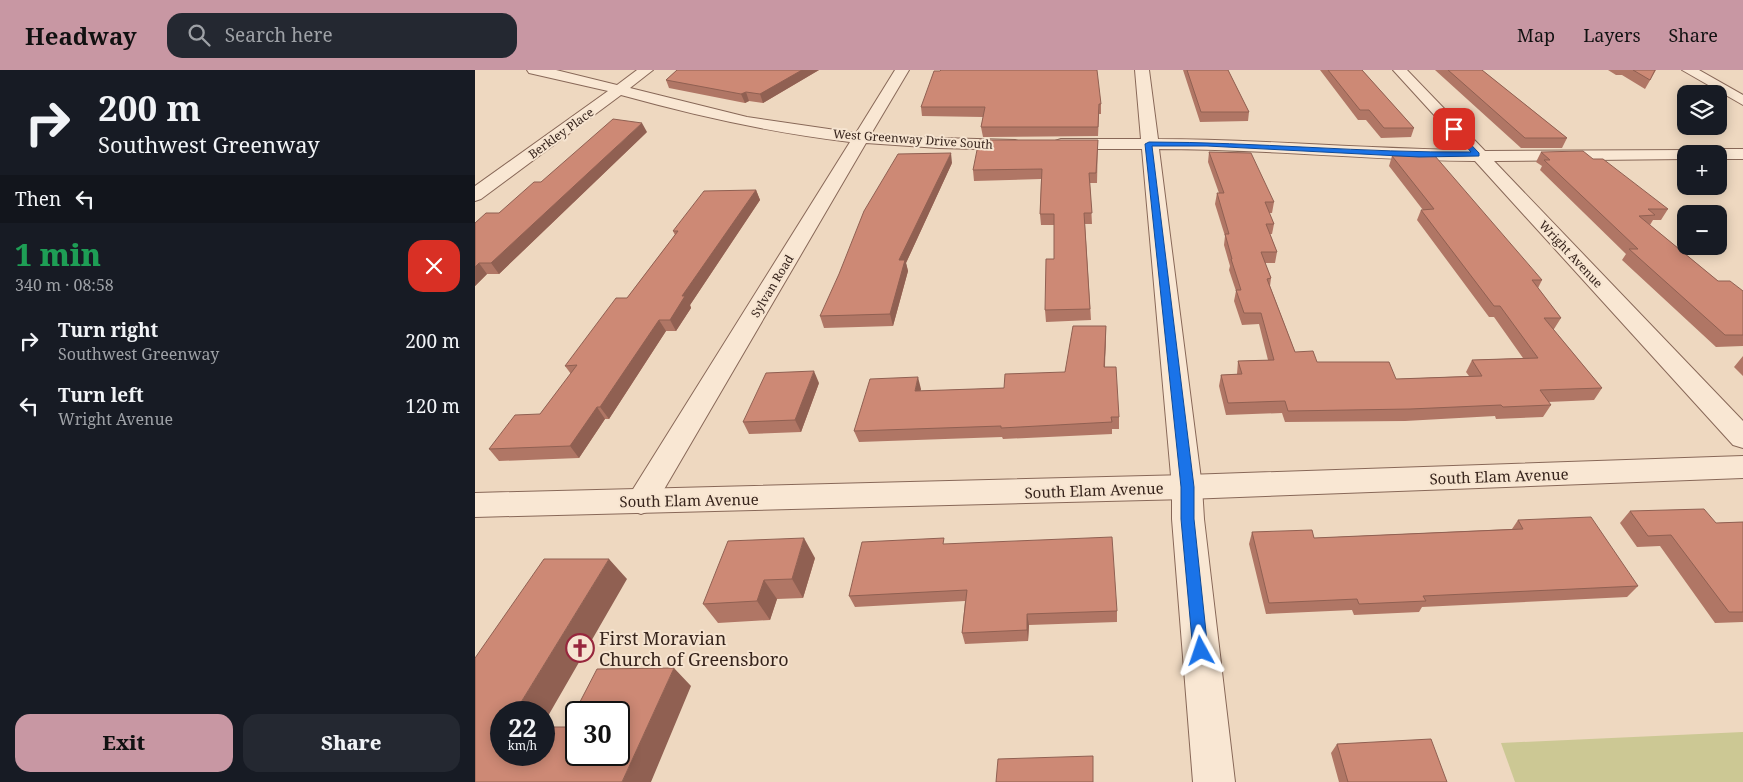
<!DOCTYPE html>
<meta charset="utf-8">
<style>
:root{--surface:#171b24;--page:#242831;--text:#f1f3f6;--muted:#9ea1a6;--accent:#c897a3}
body{margin:0;font-family:"Noto Serif",serif;background:var(--page);color:var(--text);height:100vh;display:flex;flex-direction:column;font-size:19px;white-space:nowrap}
*{box-sizing:border-box;margin:0}
p{font-size:16px;color:var(--muted)}
.icon{flex:none;width:28px;height:28px;fill:none;stroke:currentColor;stroke-width:2;stroke-linecap:round;stroke-linejoin:round}
.map{position:relative;flex:1;overflow:hidden}
.panel{display:flex;flex-direction:column;background:var(--surface);width:475px}
.panel>*{flex:none}
.top-card{background:#171b24;color:var(--text);overflow:hidden}
.buttons{position:absolute;left:1202px;top:15px;display:grid;gap:10px}
.buttons a{display:grid;place-items:center;width:50px;height:50px;border-radius:10px;background:var(--surface);box-shadow:0 2px 12px #0003;font-size:25px}
.speed{position:absolute;left:15px;top:631px;display:flex;gap:10px;font-size:25px;font-weight:700;text-align:center}
.speed>*{display:grid;place-content:center;width:65px;height:65px;border-radius:50%;background:var(--surface);box-shadow:0 2px 12px #0003;line-height:1}
.speed small{font-size:12px;font-weight:400}
.speed .limit{border:2px solid #111;border-radius:8px;background:#fff;color:#111}
.pin{position:absolute;display:grid;place-items:center;width:42px;height:42px;color:#fff;margin:-21px;border-radius:10px;box-shadow:0 2px 8px #0006}
.me{position:absolute;width:55px;margin:-28px;rotate:355deg;stroke-linejoin:round;filter:drop-shadow(0 0 4px #0008)}
.turn{display:flex;align-items:center;gap:18px;height:105px;padding:0 15px;font-size:22px}
.turn .icon{width:65px;height:65px;stroke-width:2.5}
.turn b{display:block;font-size:35px;line-height:42px}
.then{display:flex;align-items:center;height:48px;padding:0 15px;background:#0003;gap:10px;font-size:19px}
.round{display:grid;place-items:center;flex:none;width:52px;height:52px;border-radius:15px;background:var(--page)}
.headline{display:flex;align-items:center;justify-content:space-between;height:85px;padding:0 15px}
h1{font-size:30px;font-weight:800;line-height:38px;color:#1e9e55}
.button{display:flex;gap:10px;margin-top:auto;padding:10px 15px}
.button a{flex:1;height:58px;border-radius:15px;background:var(--accent);color:#111;font-size:20px;font-weight:800;line-height:58px;text-align:center}
.button a+a{background:var(--page);color:var(--text)}
ul{padding:0;list-style:none}
li{display:flex;align-items:center;gap:15px;height:65px;padding:0 15px}
li div{flex:1}
li b{display:block;font-size:19px}
li em{font-style:normal}
header{display:flex;align-items:center;gap:30px;box-sizing:border-box;height:70px;padding:0 25px;background:var(--accent);color:#111}
header strong{font-size:24px}
nav{display:flex;gap:28px;margin-inline-start:auto;font-size:18px}
.search{width:350px;height:45px;background:var(--page);display:flex;align-items:center;gap:12px;box-sizing:border-box;padding:0 18px;border-radius:15px;color:var(--muted);font-size:19px}
main{display:flex;flex:1;min-height:0}
.map>svg:first-child{display:block}
.green{fill:#ccc894}
.lines{fill:none;stroke-linecap:round;stroke-linejoin:round}
.minor-casing{stroke:#886858;stroke-width:2}
.tertiary-casing{stroke:#886858;stroke-width:2}
.minor{fill:#f9e7d3;fill-rule:evenodd}
.tertiary{fill:#f9e7d3;fill-rule:evenodd}
.wall{fill:#b07665}
.shaded-wall{fill:#906052}
.building{fill:#cd8975;stroke:#906052;fill-rule:evenodd}
.route{fill:#1a73e8;stroke:#114b97}
.labels{text-anchor:middle;dominant-baseline:central;stroke-width:4;stroke-linejoin:round;paint-order:stroke}
.far-street-label{font-size:12px;fill:#37241c;stroke:#f6e4d0}
.street-label{font-size:15px;fill:#37241c;stroke:#f6e4d0}
.near-poi-label{font-size:18px;fill:#37241c;stroke:#f6e4d0;text-anchor:start}
</style>
<header>
<strong>Headway</strong>
<div class="search"><svg class="icon" aria-label="search" viewBox="0 0 24 24"><circle cx="10" cy="10" r="6"/><path d="M15 15l6 6"/></svg>Search here</div>
<nav><a>Map</a><a>Layers</a><a>Share</a></nav>
</header>
<main>
<section class="panel">
<div class="top-card">
<div class="turn"><svg class="icon" aria-label="right" viewBox="0 0 24 24"><path d="M7 20v-9h11M14 6l5 5-5 5"/></svg><div><b>200 m</b>Southwest Greenway</div></div>
<div class="then">Then<svg class="icon" aria-label="left" viewBox="0 0 24 24"><path d="M17 20v-9H6M10 6l-5 5 5 5"/></svg></div>
</div>
<div class="headline"><div><h1>1 min</h1><p>340 m · 08:58</p></div><a class="round" style="background:#d93025;color:#fff"><svg class="icon" aria-label="close" viewBox="0 0 24 24"><path d="M6 6l12 12M18 6L6 18"/></svg></a></div>
<ul>
<li><svg class="icon" aria-label="right" viewBox="0 0 24 24"><path d="M7 20v-9h11M14 6l5 5-5 5"/></svg><div><b>Turn right</b><p>Southwest Greenway</p></div><em>200 m</em></li>
<li><svg class="icon" aria-label="left" viewBox="0 0 24 24"><path d="M17 20v-9H6M10 6l-5 5 5 5"/></svg><div><b>Turn left</b><p>Wright Avenue</p></div><em>120 m</em></li>
</ul>
<div class="button"><a>Exit</a><a>Share</a></div>
</section>
<div class="map">
<svg width="1268" height="712" viewBox="0 0 1268 712">
<rect width="100%" height="100%" fill="#eed8c0"/>
<!-- green -->
<path class="green" d="M1268,662V712H1040L1026,673Z"/>
<g class="lines">
<defs>
<path id="minor" d="M52,0H81L142,15L162,0H178L155,18L272,47L381,63L420,0H434L396,64L464,68L540,70L546,72L548,75L546,78L540,80L464,78L391,73L177,440L166,444L155,440L151,432L155,424L375,72C297,63 222,46 146,25L6,129L0,131V116L133,21L54,3Z
M660,0H674L683,69C785,69 888,79 991,80L918,0H932L1010,81L1217,80L1219,84H1211V89L1019,91L1268,351V378L1258,375L1000,91C894,90 789,79 684,79L727,417L729,449L760,712H718L697,449V417L667,79H586L580,77L578,74L580,71L586,69H666Z
M1244,79H1268V89H1244V84H1236L1238,80Z"/>
<path id="tertiary" d="M1207,0H1224L1268,25V35Z
M1268,386V408L712,429L0,447V423L712,405Z"/>
</defs>
<!-- minor casing -->
<use href="#minor" class="minor-casing"/>
<!-- tertiary casing -->
<use href="#tertiary" class="tertiary-casing"/>
<!-- minor -->
<use href="#minor" class="minor"/>
<!-- tertiary -->
<use href="#tertiary" class="tertiary"/>
</g>
<!-- wall -->
<path class="wall" d="M202,0H344L288,33L274,31L270,33L194,18L191,10Z
M708,0H753L774,42L773,51L725,52Z
M845,0H887L939,58L936,67L906,68L891,50H883Z
M960,0H1007L1092,68L1087,78H1046Z
M1133,0H1181L1170,19L1147,5H1141Z
M465,1L626,34V44H624L623,66L508,67L506,57L508,47L447,46L446,37Z
M172,62L24,204H12L0,216V153L24,143L66,112Z
M623,70L622,113H615L617,154H610L616,250L571,252L570,240L579,189V155H566L565,144L566,109L499,111L498,100Z
M734,82L799,132L797,143H794L799,154L797,164H795L802,182L800,193H790L796,208L795,216L820,282L842,292L921,309L994,306L991,302L997,290L1048,288L1019,247H1014L942,150L946,140H948L914,96L917,86L1067,210L1063,218L1086,248L1079,259H1078L1127,318L1119,330L1073,332L1076,335L1068,347L1021,349L1020,346L930,351L810,352L807,343L751,345L744,316L746,305L762,304L763,291L793,290L784,254L767,255L759,231L761,221L754,200L755,196L749,175L750,166L740,134L742,123H744L733,92Z
M1066,82L1118,89L1193,139L1186,150H1178L1175,155L1243,211L1268,221V276L1241,277L1147,190L1151,184L1065,100L1067,96L1061,92Z
M477,93L431,193L433,201L418,256L349,258L345,246Z
M281,120L285,130L215,235L216,238L201,261H191L134,349H130L104,388L24,391L14,379L65,344L96,304L90,296L152,228L200,165L198,161Z
M631,256L630,297L644,347V359H637V364L528,369L527,367L384,372L379,361L446,319L445,321L529,318L590,302Z
M1268,286V306L1259,297Z
M344,313L326,362L274,364L268,352Z
M1155,441L1241,453L1268,452V552L1240,553L1185,476L1162,477L1145,453Z
M1043,450L1163,516L1152,527L947,537L944,542L879,545L877,540L791,544L774,474L777,462L839,468L1037,459Z
M471,474L642,541V552L554,555L553,571L490,574L487,563L490,531L380,537L374,526Z
M340,488L328,528L302,529L295,550L243,553L228,534Z
M862,674L972,712H864L856,683Z"/>
<!-- shaded-wall -->
<path class="shaded-wall" d="M327,0H344L288,33L285,24Z
M271,22L274,31L270,33L266,24Z
M167,53L172,62L24,204L16,193Z
M476,83L477,93L431,193L433,201L418,256L415,244L424,190Z
M281,120L285,130L215,235L216,238L201,261L195,250L207,226Z
M4,193L12,204L0,216V197Z
M184,250L191,261L134,349L125,337Z
M631,256V267L629,308V297Z
M339,301L344,313L326,362L320,350Z
M443,307L446,319L443,332L440,321Z
M122,337L130,349L104,388L95,376Z
M329,468L340,488L328,528L317,509Z
M134,489L152,509L69,653V642H40Z
M289,510L302,529L295,550L282,531Z
M552,544L554,555L553,571L552,560Z
M199,598L216,616L176,712H147Z"/>
<!-- building -->
<path class="building" d="M202,0H327L285,24L271,22L266,24L191,10Z
M466,0H622L626,34H624L623,57H506L510,37H446L459,1H465Z
M712,0H753L774,42H726Z
M853,0H887L939,58H909L894,40H885Z
M973,0H1007L1092,68H1050Z
M1158,0H1180L1175,10Z
M138,49L167,53L16,193H4L0,197V153L11,143H24L59,112H66Z
M504,70H623L621,103H614L617,143H609L615,239L570,240L571,189H579V144H565L567,99L498,100Z
M1108,81L1118,89H1128L1193,139H1173L1180,145L1164,146L1243,211H1255L1268,221V265H1250L1154,179H1163L1069,90H1075L1066,82Z
M734,82L776,83L799,132H790L799,154H791L802,182H786L796,208L792,209L820,282L838,281L842,292H914L921,309L1007,306L997,290L1063,288L1025,236H1019L946,140L959,139L917,86H960L1067,210H1057L1086,248H1069L1127,318L1065,320L1076,335L1028,337L1026,335L935,339L813,341L810,331L753,333L746,305L767,304L763,291L799,290L786,243H769L761,220H766L756,189H757L750,164H754L742,123H749Z
M476,83L424,190H430L415,244L345,246L364,204L389,141L423,84Z
M281,120L207,226H210L195,250H184L125,337H122L95,376L14,379L40,345L65,344L102,295L90,296L141,228H152L203,161H198L229,121Z
M598,256H631L629,297H641L644,347H636L637,352L526,358V356L379,361L395,309L443,307L440,321L529,318L530,304L590,302Z
M339,301L320,350L268,352L291,303Z
M1229,439L1241,453L1268,452V542H1254L1196,465L1173,466L1155,441Z
M1116,447L1163,516L948,526L951,531L884,534L882,529L794,533L777,462L837,460L839,468L1048,459L1043,450Z
M637,467L642,541L552,544V560L487,563L492,520L374,526L387,472L469,468L468,474Z
M329,468L317,509L289,510L282,531L228,534L253,471Z
M69,489H134L40,642H26V685H69V657H92L122,599L199,598L147,712H0V588ZM101,642H144V685H101Z
M956,669L972,712H873L862,674Z
M618,686V712H521L523,689Z"/>
<!-- route -->
<path class="route" d="M979,57L1004,83V86L944,87L732,76H677L719,417V449L733,581L731,586L726,588L720,586L718,581L706,449V417L670,74L674,72C781,72 889,83 996,82L976,59Z"/>
<!-- icons -->
<defs>
<symbol id="church-ring" viewBox="-11 -11 22 22"><circle r="9.5" fill="#f6e4d0" stroke="#97273d" stroke-width="1.5"/><path d="M-1.2-6h2.4v3.5h3.3v2.4h-3.3V6h-2.4V-.1h-3.3v-2.4h3.3Z" fill="#97273d"/></symbol>
</defs>
<g fill-rule="evenodd">
<use href="#church-ring" x="89" y="562" width="32" height="32"/>
</g>
<g class="labels">
<!-- far-street labels -->
<g class="far-street-label">
<text transform="translate(86 63) rotate(-36)">Berkley Place</text>
<text transform="translate(438 69) rotate(4)">West Greenway Drive South</text>
<text transform="translate(1096 184) rotate(47)">Wright Avenue</text>
<text transform="translate(297 216) rotate(-59)">Sylvan Road</text>
</g>
<!-- street labels -->
<g class="street-label">
<text transform="translate(1024 406) rotate(-2)">South Elam Avenue</text>
<text transform="translate(619 420) rotate(-2)">South Elam Avenue</text>
<text transform="translate(214 430) rotate(-1)">South Elam Avenue</text>
</g>
<!-- near-poi labels -->
<g class="near-poi-label">
<text x="124" y="568">First Moravian<tspan x="124" dy="21">Church of Greensboro</tspan></text>
</g>
</g>
</svg>
<div class="buttons">
<a><svg class="icon" aria-label="layers" viewBox="0 0 24 24"><path d="M12 4l9 5-9 5-9-5zM3 14l9 5 9-5"/></svg></a>
<a>+</a>
<a>−</a>
</div>
<div class="speed"><div>22<small>km/h</small></div><div class="limit">30</div></div>
<div class="pin" style="left:979px;top:59px;background:#d93025"><svg class="icon" aria-label="arrive" viewBox="0 0 24 24"><path d="M6 21V4h12l-3 4 3 4H6"/></svg></div>
<svg class="me" style="left:726px;top:581px" viewBox="-20 -20 40 40"><path d="M0-17L14 15 0 8-14 15z" fill="#1a73e8" stroke="#fff" stroke-width="4"/></svg>
</div>
</main>
